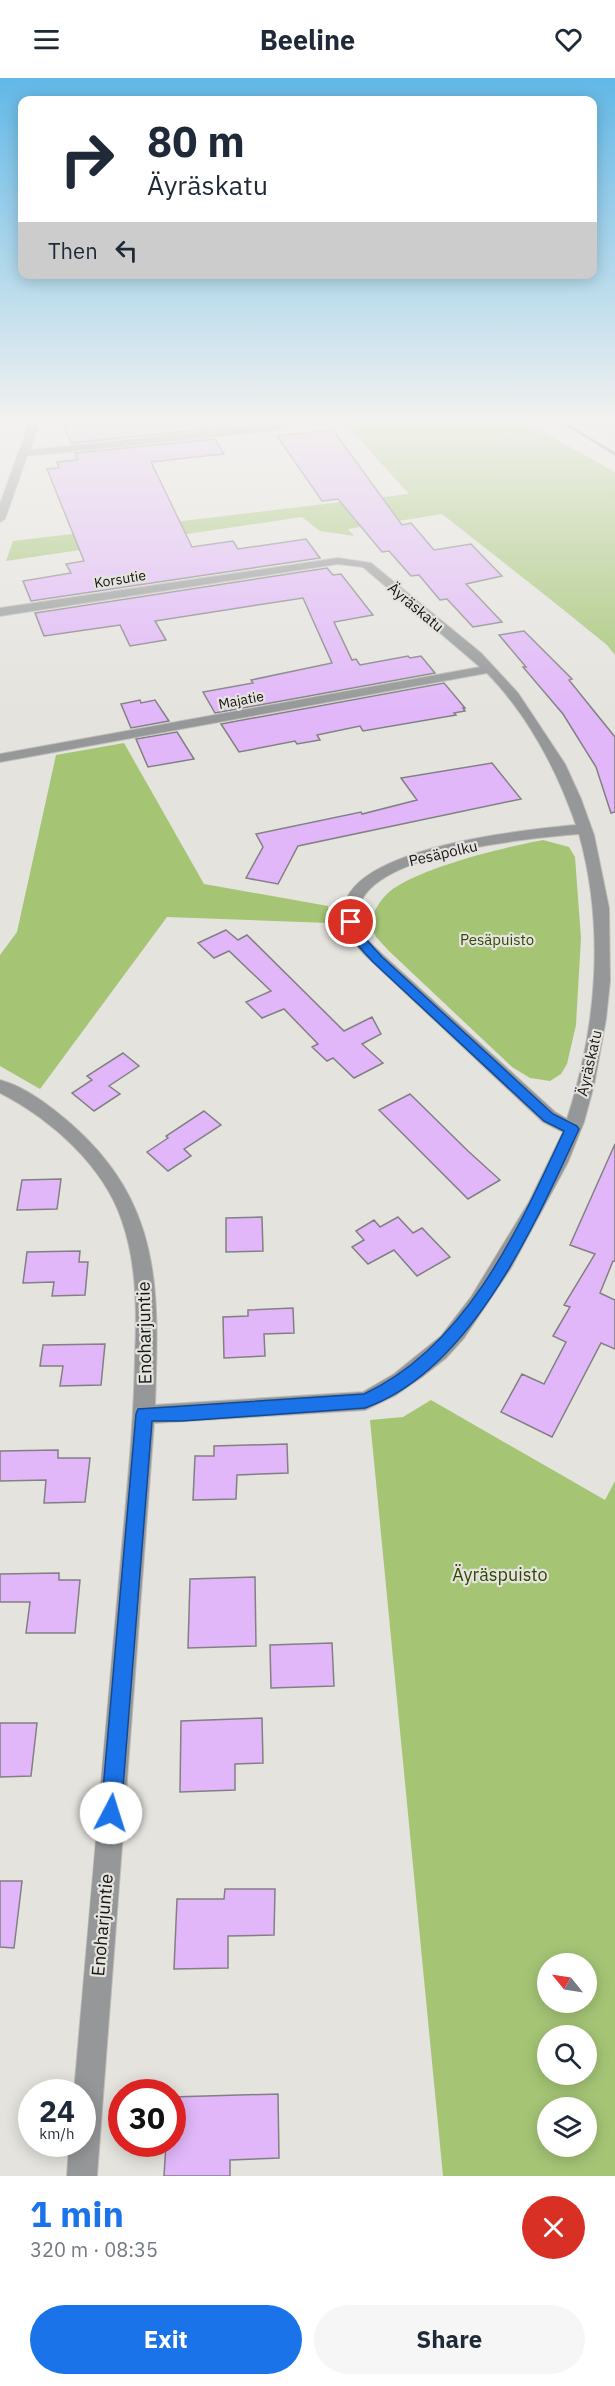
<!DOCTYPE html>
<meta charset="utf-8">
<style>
:root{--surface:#fff;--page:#f6f6f7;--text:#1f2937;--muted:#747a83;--accent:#1a73e8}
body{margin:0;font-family:"IBM Plex Sans",sans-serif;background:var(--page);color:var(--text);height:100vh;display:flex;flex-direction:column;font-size:22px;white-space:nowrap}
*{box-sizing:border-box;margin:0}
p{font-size:20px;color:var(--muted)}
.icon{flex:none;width:33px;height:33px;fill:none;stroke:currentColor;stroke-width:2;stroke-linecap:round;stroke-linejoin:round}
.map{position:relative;height:2098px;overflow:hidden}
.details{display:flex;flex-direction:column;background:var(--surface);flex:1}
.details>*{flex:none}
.top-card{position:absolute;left:18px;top:18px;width:579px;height:183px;border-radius:12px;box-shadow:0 3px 15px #0003;background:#fff;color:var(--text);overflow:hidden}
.needle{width:39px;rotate:300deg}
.controls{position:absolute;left:537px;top:1875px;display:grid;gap:12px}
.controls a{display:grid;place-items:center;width:60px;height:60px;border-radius:50%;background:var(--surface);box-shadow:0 3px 15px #0003;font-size:30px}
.speed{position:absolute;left:18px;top:2001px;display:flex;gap:12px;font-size:30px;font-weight:700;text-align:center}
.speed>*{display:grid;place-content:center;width:78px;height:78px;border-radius:50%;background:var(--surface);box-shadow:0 3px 15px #0003;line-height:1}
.speed small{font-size:15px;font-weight:400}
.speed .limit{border:9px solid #d22;background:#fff;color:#111}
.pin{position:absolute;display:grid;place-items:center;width:51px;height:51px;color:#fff;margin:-26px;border:3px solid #fff;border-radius:50%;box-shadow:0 2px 6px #0007}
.me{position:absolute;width:66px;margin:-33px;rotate:5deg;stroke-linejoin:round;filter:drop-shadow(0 0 4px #0008)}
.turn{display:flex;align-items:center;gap:21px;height:126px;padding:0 30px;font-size:27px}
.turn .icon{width:78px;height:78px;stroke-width:2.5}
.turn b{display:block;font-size:42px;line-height:51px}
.then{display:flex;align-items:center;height:57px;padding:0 30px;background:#0003;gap:12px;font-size:22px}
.round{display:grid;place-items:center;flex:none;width:63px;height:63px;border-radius:32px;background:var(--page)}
.head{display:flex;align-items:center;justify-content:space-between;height:102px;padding:0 30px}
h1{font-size:36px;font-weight:700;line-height:45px;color:var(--accent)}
.cta{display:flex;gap:12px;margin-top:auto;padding:12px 30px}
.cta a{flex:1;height:69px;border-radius:36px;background:var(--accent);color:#fff;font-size:24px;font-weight:700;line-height:69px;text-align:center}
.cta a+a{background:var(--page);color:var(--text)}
header{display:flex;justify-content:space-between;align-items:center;height:78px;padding:0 30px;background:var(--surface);font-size:27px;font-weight:700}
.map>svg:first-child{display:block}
.built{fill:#d9d6ca}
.green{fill:#a5c575;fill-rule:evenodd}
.building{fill:#e1b7f9;stroke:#828083;stroke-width:1.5}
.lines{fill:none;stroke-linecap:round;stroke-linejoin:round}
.minor-casing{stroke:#bfbeba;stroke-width:2}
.minor{fill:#959798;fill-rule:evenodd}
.rail{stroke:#7b7a77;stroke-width:3}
.route{fill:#1a73e8;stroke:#114b97;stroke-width:1.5}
.labels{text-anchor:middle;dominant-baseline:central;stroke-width:4.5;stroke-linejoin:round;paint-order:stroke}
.far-street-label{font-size:14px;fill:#161514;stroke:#e4e3de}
.street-label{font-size:15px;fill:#161514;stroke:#e4e3de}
.park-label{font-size:15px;fill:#314701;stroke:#e4e3de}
.near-street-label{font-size:18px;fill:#161514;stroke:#e4e3de}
.near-park-label{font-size:18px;fill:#314701;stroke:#e4e3de}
</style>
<header><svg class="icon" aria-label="menu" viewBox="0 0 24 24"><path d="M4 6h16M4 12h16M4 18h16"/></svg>Beeline<svg class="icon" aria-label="heart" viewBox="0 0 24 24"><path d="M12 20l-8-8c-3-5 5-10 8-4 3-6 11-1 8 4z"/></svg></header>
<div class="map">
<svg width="615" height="2098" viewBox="0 0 615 2098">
<rect width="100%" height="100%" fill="#e4e3de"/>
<!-- built -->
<path class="built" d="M574,340H615V367Z"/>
<!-- green -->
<path class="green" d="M300,340H517L615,394V577L607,567L550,521L442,436L348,451L354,458L320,453L302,439L6,483L13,463L409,416L343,343L306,346Z
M124,665L204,806L328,828L329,845L167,839L40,1011L0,988V877L17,854L56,677Z
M543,762L569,769L575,779L581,860L576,947L567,986L561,996L550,1003L530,1000L512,989L389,873L376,859L370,845C374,833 379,823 389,814C418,790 505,769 543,762Z
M431,1322L605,1422L615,1403V2098H443L370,1342L403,1339ZM548,1886H586V1924H548ZM548,1958H586V1996H548ZM548,2030H586V2068H548Z"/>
<!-- building -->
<path class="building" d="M180,340H203L209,351L71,365L64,348L94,345L96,349Z
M333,352L402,447L411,445L434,472L471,466L502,498L466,506L502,544L473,549L447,521L440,522L419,497L411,498L389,473L382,474L338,421L322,423L277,358Z
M215,361L224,376L151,384L192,469L233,463L238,471L306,461L320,480L31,523L23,503L71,495L66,486L84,483L47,391L59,390L57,384L77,382L75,375Z
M327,490L333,497L341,496L373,537L334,544L352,582L356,581L360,587L408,578L410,580L421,578L435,595L215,635L203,614L253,605L251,602L332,585L303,520L155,543L166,562L130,568L120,547L44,558L35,535Z
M524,553L572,601L569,602L615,659V734L611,735L596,689L563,636L523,589H526L499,557Z
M444,605L465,630H463L465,633L454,635L456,637L363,653L360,648L317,657L320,662L297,666L295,663L239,674L221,646Z
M140,622L141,625L155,622L169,643L131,650L121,626Z
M177,654L194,681L148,689L136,661Z
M492,685L521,721L298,768L278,806L246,800L263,769L256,756L361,734L362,736L417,722L401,700Z
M226,852L238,862L247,857L344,953L372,939L381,956L362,966L383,985L354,1000L333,980L327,983L312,969L318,966L284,931L262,940L246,924L271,913L229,873L214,880L198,865Z
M123,975L139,988L109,1008L120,1016L94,1033L72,1015L92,1002L87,998Z
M410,1016L468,1073L500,1102L468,1121L379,1032Z
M204,1033L221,1047L184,1071L191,1078L168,1093L147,1074L168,1060L166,1058Z
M615,1066V1183H613L600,1215L615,1222V1271L601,1265L552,1359L501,1334L522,1296L544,1306L566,1264L553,1258L570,1229L564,1227L595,1176L570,1167Z
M61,1101L57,1131L17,1132L22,1102Z
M262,1139L263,1173L226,1174V1140Z
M398,1139L413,1155L422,1150L450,1179L417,1198L394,1172L368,1186L352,1169L364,1162L356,1153L374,1142L380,1149Z
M80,1173L79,1184H88L85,1217L52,1218L54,1204L23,1205L27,1174Z
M293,1230L294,1255L264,1256L265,1278L224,1280L223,1239L248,1238V1232Z
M105,1266L101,1307L60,1308L63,1288H40L43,1267Z
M287,1366L288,1395L237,1397L236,1421L193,1422L195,1378H214V1368Z
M58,1372V1380H90L85,1424L44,1425L46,1402L0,1403V1373Z
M59,1495V1502H80L75,1555H26L30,1524H0V1496Z
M255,1499L256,1568L188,1570L190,1501Z
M332,1565L334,1608L271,1610L270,1567Z
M262,1640L263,1685L235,1686V1712L180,1714L181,1643Z
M0,1645H37L31,1698L0,1699Z
M0,1803H22L14,1870L0,1869Z
M225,1811H275L274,1857L228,1858V1890L174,1891L177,1821H224Z
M278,2016L279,2080L230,2082V2098H164L166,2066H172V2019Z"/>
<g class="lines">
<defs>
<path id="minor" d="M31,340H41L30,372L212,353L222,349L220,340H230L232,350L278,346L283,349L278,352L27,378L5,441L0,444V426Z
M338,480L371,485L481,575L518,615L565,686L581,721L594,757L609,830L610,903L606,941L594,1007L584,1044L568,1084L511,1190L464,1260L446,1280L422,1299L396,1317L365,1332L154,1345L97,2098H67L69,2066H82V2014H74C89,1840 104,1666 120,1491C126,1421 134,1350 135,1279C137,1234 137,1186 122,1143C104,1088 51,1041 0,1015V1002C26,1009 50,1028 70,1045C163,1126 159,1213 155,1327L363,1314L394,1296L441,1258L471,1219L529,1124L563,1054L543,1044L364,876C271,775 523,752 576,747C557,692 528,637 487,595L0,684V676L480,589L363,489L338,486L0,538V530ZM579,756C605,849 597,949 567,1041L555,1034L383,877C374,868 361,858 359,844C345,775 535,760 579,756Z"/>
</defs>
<!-- minor casing -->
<use href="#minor" class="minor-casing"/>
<!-- minor -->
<use href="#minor" class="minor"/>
<!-- rail -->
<path class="rail" d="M556,340L615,376"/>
</g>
<!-- sky -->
<linearGradient id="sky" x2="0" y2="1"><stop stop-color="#61b8e7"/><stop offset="0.54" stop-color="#f3f2f0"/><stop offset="1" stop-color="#f3f2f0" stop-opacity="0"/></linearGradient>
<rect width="615" height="634" fill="url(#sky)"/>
<!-- route -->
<path class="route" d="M351,841L355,842L363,858L382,879L553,1036L577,1048L579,1051C535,1146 472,1292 365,1330L182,1343H152L121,1735L118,1742L111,1745L104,1742L101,1735L136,1336L138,1331L364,1316C467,1268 519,1150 564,1053L544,1043L373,884L353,862L345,844Z"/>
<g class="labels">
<!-- far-street labels -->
<g class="far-street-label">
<text transform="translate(120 501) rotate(-9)">Korsutie</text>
<text transform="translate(241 622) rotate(-11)">Majatie</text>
</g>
<!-- street labels -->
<g class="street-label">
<text transform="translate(416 529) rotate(40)">Äyräskatu</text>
<text transform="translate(443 775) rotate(-13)">Pesäpolku</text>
<text transform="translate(589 985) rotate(-77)">Äyräskatu</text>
</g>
<!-- park labels -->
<g class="park-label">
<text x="497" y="861">Pesäpuisto</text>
</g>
<!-- near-street labels -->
<g class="near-street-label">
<text transform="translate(144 1255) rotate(-91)">Enoharjuntie</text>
<text transform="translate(102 1847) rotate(-85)">Enoharjuntie</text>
</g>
<!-- near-park labels -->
<g class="near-park-label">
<text x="500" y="1496">Äyräspuisto</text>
</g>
</g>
</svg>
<div class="controls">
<a><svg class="needle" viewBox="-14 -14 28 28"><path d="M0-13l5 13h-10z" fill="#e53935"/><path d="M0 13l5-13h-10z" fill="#747a83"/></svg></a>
<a><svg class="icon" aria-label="search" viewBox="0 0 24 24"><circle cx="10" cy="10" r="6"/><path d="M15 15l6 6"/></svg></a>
<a><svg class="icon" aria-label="layers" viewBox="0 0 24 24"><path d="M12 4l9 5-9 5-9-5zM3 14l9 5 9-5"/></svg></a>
</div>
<div class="speed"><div>24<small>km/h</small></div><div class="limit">30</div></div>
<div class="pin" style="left:351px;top:844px;background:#d93025"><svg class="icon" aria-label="arrive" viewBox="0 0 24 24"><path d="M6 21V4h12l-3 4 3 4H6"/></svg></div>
<svg class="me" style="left:111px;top:1735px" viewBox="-20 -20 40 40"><circle r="19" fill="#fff"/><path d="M0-13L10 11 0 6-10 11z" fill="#1a73e8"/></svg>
<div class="top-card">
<div class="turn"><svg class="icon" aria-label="right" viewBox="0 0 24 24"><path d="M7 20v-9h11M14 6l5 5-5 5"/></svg><div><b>80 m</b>Äyräskatu</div></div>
<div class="then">Then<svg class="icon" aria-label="left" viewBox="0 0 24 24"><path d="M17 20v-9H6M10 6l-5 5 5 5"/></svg></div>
</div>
</div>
<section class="details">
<div class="head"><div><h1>1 min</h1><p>320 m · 08:35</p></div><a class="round" style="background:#d93025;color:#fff"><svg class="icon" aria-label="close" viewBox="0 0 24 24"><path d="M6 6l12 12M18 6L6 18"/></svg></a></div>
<div class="cta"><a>Exit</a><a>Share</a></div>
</section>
